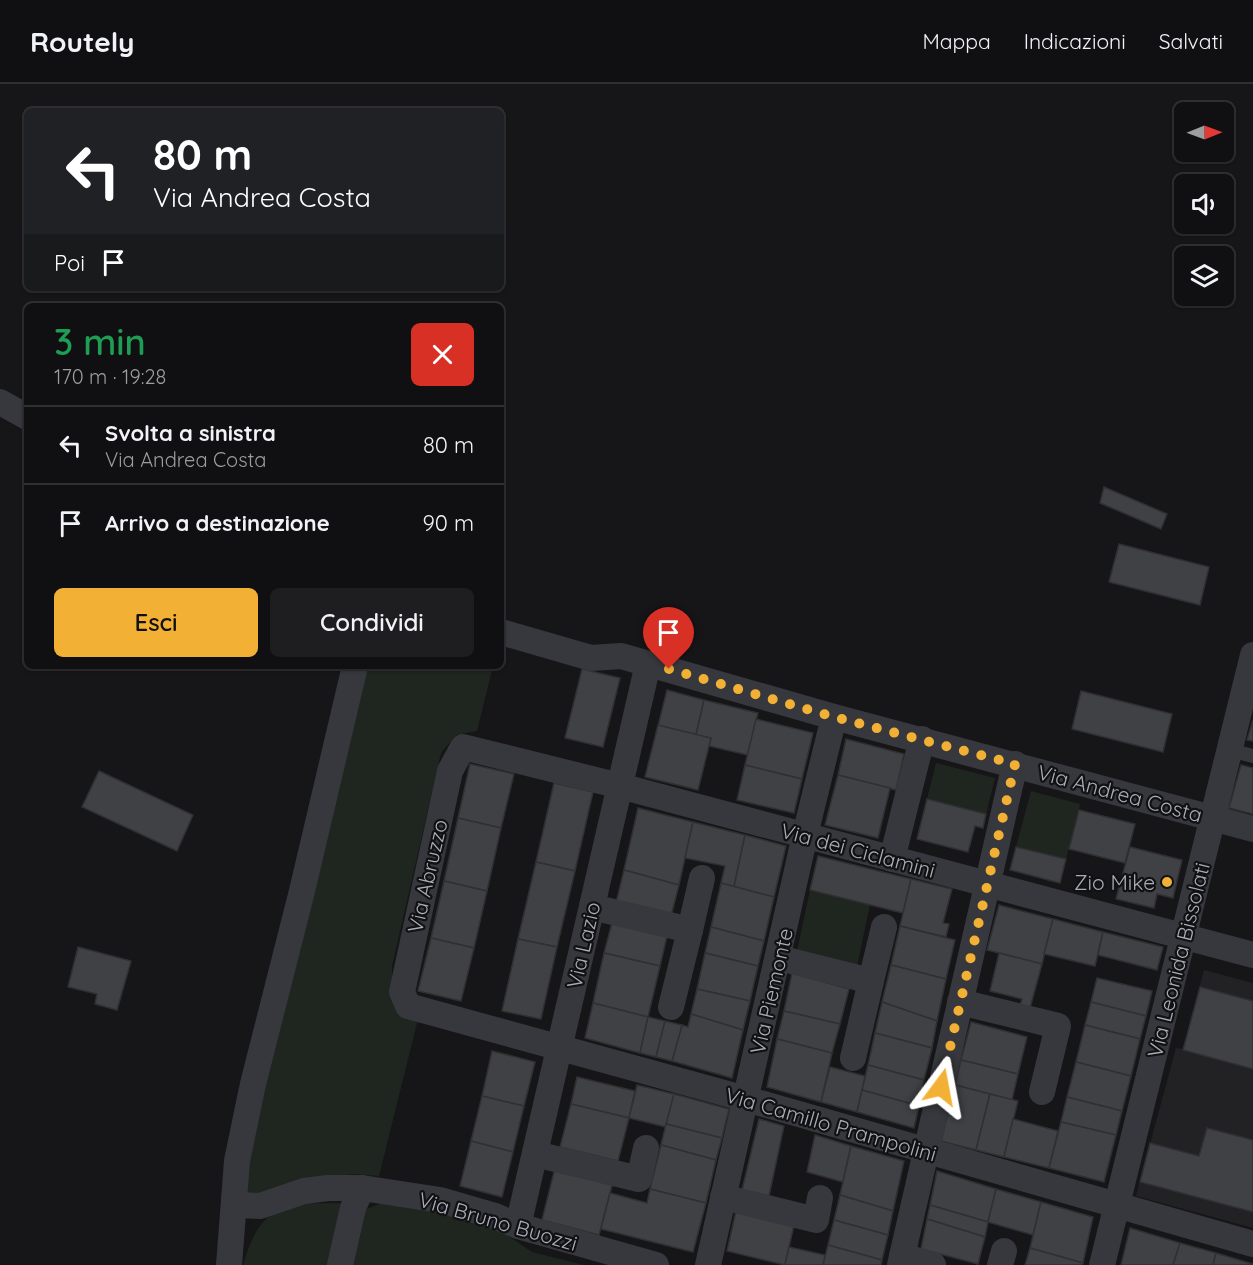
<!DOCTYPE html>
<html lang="it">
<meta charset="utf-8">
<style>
:root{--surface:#101012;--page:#1e1e20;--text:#f1f3f6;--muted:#9c9d9f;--line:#303032;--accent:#f2b134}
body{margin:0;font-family:Quicksand,sans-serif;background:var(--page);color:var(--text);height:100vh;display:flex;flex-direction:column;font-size:22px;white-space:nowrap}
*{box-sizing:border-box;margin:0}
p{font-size:20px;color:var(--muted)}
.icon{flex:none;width:33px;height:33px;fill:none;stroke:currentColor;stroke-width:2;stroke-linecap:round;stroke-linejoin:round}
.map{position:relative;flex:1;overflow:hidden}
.drawer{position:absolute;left:24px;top:219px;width:480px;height:366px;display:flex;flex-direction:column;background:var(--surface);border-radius:9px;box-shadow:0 2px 4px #0004,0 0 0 2px var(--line)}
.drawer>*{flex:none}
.guide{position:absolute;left:24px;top:24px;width:480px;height:183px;border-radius:9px;box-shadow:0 2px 4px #0004,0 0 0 2px var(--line);background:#202124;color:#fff;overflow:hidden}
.needle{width:39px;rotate:89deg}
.controls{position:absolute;left:1174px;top:18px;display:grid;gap:12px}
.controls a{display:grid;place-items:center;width:60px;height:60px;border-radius:9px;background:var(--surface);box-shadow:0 2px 4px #0004,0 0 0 2px var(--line);font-size:30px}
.pin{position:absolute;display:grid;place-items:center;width:51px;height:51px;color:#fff;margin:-62px -26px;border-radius:50% 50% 50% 0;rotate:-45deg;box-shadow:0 0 6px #0007}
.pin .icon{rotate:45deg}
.me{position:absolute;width:66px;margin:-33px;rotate:13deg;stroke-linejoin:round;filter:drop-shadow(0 0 4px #0008)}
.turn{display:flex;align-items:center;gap:21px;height:126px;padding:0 30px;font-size:27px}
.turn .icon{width:78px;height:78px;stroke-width:2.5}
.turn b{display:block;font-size:42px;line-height:51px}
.then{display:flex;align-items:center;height:57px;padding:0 30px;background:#0003;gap:12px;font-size:22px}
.round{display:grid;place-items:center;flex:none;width:63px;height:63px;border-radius:9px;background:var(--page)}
.headline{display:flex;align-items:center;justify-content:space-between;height:102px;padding:0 30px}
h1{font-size:36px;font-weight:600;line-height:45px;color:#1e9e55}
.cta{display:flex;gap:12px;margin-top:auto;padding:12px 30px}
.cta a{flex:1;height:69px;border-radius:9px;background:var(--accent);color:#111;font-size:24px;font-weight:600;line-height:69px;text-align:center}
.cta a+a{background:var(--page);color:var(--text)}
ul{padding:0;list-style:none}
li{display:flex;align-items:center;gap:18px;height:78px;padding:0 30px;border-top:2px solid var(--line)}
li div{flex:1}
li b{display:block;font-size:22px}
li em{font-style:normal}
header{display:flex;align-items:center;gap:36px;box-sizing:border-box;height:84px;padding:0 30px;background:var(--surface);border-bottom:2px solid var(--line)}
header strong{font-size:28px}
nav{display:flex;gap:33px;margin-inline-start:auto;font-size:21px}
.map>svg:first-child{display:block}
</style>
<header>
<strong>Routely</strong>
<nav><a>Mappa</a><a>Indicazioni</a><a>Salvati</a></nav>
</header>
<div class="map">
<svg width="1253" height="1181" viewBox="0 0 1253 1181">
<rect width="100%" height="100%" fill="#161618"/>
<path fill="#222225" d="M 1204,886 L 1253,899 L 1253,1144 L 1136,1112 L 1176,964 L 1183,965 Z"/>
<g fill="#1e261f">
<path d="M 365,582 L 493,582 L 477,647 L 456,651 L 441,669 L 392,882 L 392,903 L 418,935 L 379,1092 L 353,1090 L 326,1094 L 250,1113 L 245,1102 L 250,1062 Z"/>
<path d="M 936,679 L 995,694 L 986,730 L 927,715 Z"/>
<path d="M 1031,707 L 1080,720 L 1066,775 L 1016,763 Z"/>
<path d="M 810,806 L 870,821 L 857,882 L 797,867 Z"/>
<path d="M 385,1118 L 488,1138 L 532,1168 L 584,1181 L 348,1181 L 361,1127 Z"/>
<path d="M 345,1119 L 329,1181 L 243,1181 C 250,1156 261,1129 289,1122 C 306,1118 328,1120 345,1119 Z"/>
</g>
<g fill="#404145" stroke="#303034" stroke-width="1.5">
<path d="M 1104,403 L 1167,430 L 1161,445 L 1100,419 Z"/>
<path d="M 1119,460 L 1209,483 L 1200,521 L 1109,498 Z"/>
<path d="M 582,585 L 620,594 L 603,663 L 565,654 Z"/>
<path d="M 667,606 L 704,616 L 696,651 L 658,642 Z"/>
<path d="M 1081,607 L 1172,630 L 1163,668 L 1072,645 Z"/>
<path d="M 704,616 L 758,629 L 748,671 L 709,662 L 711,654 L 696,651 Z"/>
<path d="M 756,635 L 813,649 L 802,695 L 745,681 Z"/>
<path d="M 1253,636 L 1253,657 L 1247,656 Z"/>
<path d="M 658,641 L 711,654 L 698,706 L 645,693 Z"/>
<path d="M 846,655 L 904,670 L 896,706 L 838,691 Z"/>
<path d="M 470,680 L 514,690 L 501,744 L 458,734 Z"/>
<path d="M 745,681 L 802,695 L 794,729 L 737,716 Z"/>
<path d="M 1241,681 L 1253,684 L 1253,730 L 1229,724 Z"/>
<path d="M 99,687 L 193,731 L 177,767 L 82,723 Z"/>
<path d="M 838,691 L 890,704 L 878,754 L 825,741 Z"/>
<path d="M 554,699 L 593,708 L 575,787 L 536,778 Z"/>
<path d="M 927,715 L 986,730 L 983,744 L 975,742 L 968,768 L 917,755 Z"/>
<path d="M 638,724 L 693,738 L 679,801 L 624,786 Z"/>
<path d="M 1079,726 L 1135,740 L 1125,779 L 1069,765 Z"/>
<path d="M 458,734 L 501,744 L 487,807 L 444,797 Z"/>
<path d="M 693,738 L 745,751 L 734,803 L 721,799 L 725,782 L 685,774 Z"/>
<path d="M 745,751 L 786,762 L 774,813 L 734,803 Z"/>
<path d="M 1016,763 L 1066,775 L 1060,799 L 1010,786 Z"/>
<path d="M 1130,763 L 1182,776 L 1173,814 L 1157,810 L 1154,824 L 1116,815 Z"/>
<path d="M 818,772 L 911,795 L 903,829 L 810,806 Z"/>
<path d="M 536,778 L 575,787 L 557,863 L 518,855 Z"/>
<path d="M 624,786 L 679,801 L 671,832 L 616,819 Z"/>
<path d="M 911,795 L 952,805 L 943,839 L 949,840 L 946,853 L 900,842 Z"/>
<path d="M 444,797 L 487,807 L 474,864 L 431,854 Z"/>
<path d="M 721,799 L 774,813 L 764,857 L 711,843 Z"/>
<path d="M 999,821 L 1053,835 L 1042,880 L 987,866 Z"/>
<path d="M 1053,835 L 1103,848 L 1095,882 L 1044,870 Z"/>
<path d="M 612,839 L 667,852 L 660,882 L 604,869 Z"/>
<path d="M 900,842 L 955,856 L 946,895 L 891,881 Z"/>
<path d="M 711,843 L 764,857 L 758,882 L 705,869 Z"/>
<path d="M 1103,848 L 1163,863 L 1157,886 L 1098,871 Z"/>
<path d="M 431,854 L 474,864 L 461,917 L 418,907 Z"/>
<path d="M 518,855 L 557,863 L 541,935 L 502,927 Z"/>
<path d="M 78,863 L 131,877 L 117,926 L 95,920 L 97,910 L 68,903 Z"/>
<path d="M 604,869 L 660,882 L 648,933 L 593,919 Z"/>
<path d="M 705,869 L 758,882 L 750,917 L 697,905 Z"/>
<path d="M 999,869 L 1042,880 L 1030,924 L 1020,921 L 1022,915 L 990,907 Z"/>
<path d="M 891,881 L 946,895 L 937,937 L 882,918 Z"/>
<path d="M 792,889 L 849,905 L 840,940 L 784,927 Z"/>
<path d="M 1097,894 L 1152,907 L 1146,932 L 1091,918 Z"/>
<path d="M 1200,903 L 1253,917 L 1253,985 L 1183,966 Z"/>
<path d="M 697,905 L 750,917 L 743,946 L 691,930 Z"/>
<path d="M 882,918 L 937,937 L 932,964 L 875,949 Z"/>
<path d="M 1091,918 L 1146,932 L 1140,955 L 1085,941 Z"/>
<path d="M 593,919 L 648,933 L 640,969 L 585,954 Z"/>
<path d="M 784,927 L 840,940 L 832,969 L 777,955 Z"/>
<path d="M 691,930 L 743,946 L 732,994 L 672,977 L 682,941 L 688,943 Z"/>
<path d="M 648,933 L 665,937 L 656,973 L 640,969 Z"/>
<path d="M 665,937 L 682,941 L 672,977 L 656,973 Z"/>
<path d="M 971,938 L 1027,953 L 1018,990 L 961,976 Z"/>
<path d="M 1085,941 L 1140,955 L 1131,992 L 1076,978 Z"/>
<path d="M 875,949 L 932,964 L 924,996 L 868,981 Z"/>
<path d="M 777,955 L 832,969 L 821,1018 L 767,1003 Z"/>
<path d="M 492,967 L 535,978 L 524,1022 L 482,1012 Z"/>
<path d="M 961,976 L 1018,990 L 1012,1016 L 955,1001 Z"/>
<path d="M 1076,978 L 1131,992 L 1122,1027 L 1067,1013 Z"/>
<path d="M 868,981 L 924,996 L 919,1022 L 862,1006 Z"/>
<path d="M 830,983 L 865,992 L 857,1028 L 821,1018 Z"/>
<path d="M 577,993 L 635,1007 L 629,1034 L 571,1020 Z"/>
<path d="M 637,1001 L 674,1010 L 666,1043 L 629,1034 Z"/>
<path d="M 955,1001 L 990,1010 L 976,1066 L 941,1057 Z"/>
<path d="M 862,1006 L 919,1022 L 914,1044 L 857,1028 Z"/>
<path d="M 674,1010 L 729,1025 L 722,1054 L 666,1040 Z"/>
<path d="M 990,1010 L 1018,1017 L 1004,1073 L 976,1066 Z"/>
<path d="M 482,1012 L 524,1022 L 513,1068 L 471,1057 Z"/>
<path d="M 1067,1013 L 1122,1027 L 1116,1051 L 1061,1038 Z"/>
<path d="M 571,1020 L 629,1034 L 618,1077 L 560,1063 Z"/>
<path d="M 759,1035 L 784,1042 L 769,1112 L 742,1106 Z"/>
<path d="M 1013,1035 L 1058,1047 L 1049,1084 L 1004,1073 Z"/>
<path d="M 1061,1038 L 1116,1051 L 1104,1098 L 1049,1084 Z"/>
<path d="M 666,1040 L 722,1054 L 716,1076 L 661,1061 Z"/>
<path d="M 1207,1044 L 1253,1056 L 1253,1128 L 1140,1098 L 1150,1059 L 1199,1072 Z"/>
<path d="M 815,1051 L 851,1062 L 843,1098 L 807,1088 Z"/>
<path d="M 471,1057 L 513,1068 L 502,1113 L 460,1102 Z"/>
<path d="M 661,1061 L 716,1076 L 706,1119 L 650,1105 Z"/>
<path d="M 851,1062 L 904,1077 L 893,1127 L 840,1111 Z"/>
<path d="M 555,1084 L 613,1098 L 599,1151 L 542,1136 Z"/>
<path d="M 937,1087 L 996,1105 L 988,1138 L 930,1121 Z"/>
<path d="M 650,1105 L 706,1119 L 693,1168 L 601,1145 L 610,1109 L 647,1119 Z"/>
<path d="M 996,1105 L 1041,1118 L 1033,1151 L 988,1138 Z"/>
<path d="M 840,1111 L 893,1127 L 888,1151 L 834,1136 Z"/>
<path d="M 1041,1118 L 1093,1133 L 1083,1179 L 1030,1164 Z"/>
<path d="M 930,1121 L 988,1138 L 985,1153 L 927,1135 Z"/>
<path d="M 736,1127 L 794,1141 L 785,1181 L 727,1167 Z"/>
<path d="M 927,1135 L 985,1153 L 978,1180 L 921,1165 Z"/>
<path d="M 834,1136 L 888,1151 L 882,1176 L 828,1161 Z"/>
<path d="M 1130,1144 L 1180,1159 L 1173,1181 L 1121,1181 Z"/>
<path d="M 1180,1159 L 1216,1169 L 1213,1181 L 1173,1181 Z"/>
<path d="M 828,1161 L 882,1176 L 881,1181 L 823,1181 Z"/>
<path d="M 789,1163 L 825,1171 L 823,1181 L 785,1181 Z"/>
<path d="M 1030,1164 L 1083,1179 L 1082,1181 L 1025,1181 Z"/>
<path d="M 1216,1169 L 1253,1180 L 1253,1181 L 1213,1181 Z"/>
</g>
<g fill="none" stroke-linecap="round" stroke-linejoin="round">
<path stroke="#37383d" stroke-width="14" d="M 1229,666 L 1253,672"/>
<g stroke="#37383d" stroke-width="26">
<path d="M 0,318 L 27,333"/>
<path d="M 501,548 L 591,574 L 621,572 L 834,633 L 1253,745"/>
<path d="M 892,775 L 922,655"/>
<path d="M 592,823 L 690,846 L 671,923"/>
<path d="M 690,846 L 702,794"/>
<path d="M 1253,871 L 620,702 L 463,663 L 450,687 L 402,908 L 408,922 L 746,1015 L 1253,1160"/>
<path d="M 779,874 L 871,897 L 853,974"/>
<path d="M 871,897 L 884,843"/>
<path d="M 960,918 L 1058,942 L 1042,1008"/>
<path d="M 535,1070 L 639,1095 L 646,1064"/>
<path d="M 723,1113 L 816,1136 L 820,1114"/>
<path d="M 234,1121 L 260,1122 L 304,1107 L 328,1104 L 362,1104 L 440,1116 L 495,1132 L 518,1142 L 656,1181"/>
<path d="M 518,1142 L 648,580"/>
<path d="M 902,1172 L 933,1181"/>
<path d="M 229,1181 L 237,1077 L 253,1000 L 302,807 L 355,582"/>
<path d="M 340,1181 L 353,1124 L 362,1104"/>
<path d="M 708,1181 L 805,751 L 834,633"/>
<path d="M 900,1181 L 1015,680"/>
<path d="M 1000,1181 L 1004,1167"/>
<path d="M 1102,1181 L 1253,571"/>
</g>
</g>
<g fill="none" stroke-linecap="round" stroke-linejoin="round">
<path stroke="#f2b134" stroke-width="10" stroke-dasharray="0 18" d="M 669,585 L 834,633 L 1015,680 L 941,1003"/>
</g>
<circle fill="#f2b134" stroke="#111113" stroke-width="2" cx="1167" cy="798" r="6"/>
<g text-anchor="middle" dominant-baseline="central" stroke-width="4.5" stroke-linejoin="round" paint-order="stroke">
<g font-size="21" fill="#a8adb8" stroke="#111113">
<text transform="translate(1120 709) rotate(15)">Via Andrea Costa</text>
<text transform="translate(858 766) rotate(15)">Via dei Ciclamini</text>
<text transform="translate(427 792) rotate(-77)">Via Abruzzo</text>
<text transform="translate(583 861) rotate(-77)">Via Lazio</text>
<text transform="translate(1178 876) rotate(-76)">Via Leonida Bissolati</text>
<text transform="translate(771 907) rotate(-77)">Via Piemonte</text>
<text transform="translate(831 1040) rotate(16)">Via Camillo Prampolini</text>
<text transform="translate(498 1137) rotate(16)">Via Bruno Buozzi</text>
</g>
<g font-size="21" fill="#a8adb8" stroke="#111113" text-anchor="end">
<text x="1155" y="798">Zio Mike</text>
</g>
</g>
</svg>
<div class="controls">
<a><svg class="needle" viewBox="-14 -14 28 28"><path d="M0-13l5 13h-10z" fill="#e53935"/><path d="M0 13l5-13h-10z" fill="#9c9d9f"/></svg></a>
<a><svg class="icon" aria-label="sound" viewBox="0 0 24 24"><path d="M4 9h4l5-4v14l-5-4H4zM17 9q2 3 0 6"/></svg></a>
<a><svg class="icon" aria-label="layers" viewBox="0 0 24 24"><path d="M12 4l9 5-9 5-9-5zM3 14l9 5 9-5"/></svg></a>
</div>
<div class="pin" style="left:669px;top:585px;background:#d93025"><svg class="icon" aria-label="arrive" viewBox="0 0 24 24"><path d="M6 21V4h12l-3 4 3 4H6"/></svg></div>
<svg class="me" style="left:941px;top:1003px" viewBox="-20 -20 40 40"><path d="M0-17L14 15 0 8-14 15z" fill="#f2b134" stroke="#fff" stroke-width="4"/></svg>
<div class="guide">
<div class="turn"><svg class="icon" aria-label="left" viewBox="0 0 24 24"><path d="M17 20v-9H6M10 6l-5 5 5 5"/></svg><div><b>80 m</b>Via Andrea Costa</div></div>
<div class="then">Poi<svg class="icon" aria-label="arrive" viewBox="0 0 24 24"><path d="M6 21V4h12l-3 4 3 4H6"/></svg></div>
</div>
<section class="drawer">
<div class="headline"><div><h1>3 min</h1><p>170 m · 19:28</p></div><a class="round" style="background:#d93025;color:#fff"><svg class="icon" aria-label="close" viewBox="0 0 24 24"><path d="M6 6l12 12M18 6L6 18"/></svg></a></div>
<ul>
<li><svg class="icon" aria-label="left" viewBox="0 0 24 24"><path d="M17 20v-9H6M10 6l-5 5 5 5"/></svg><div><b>Svolta a sinistra</b><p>Via Andrea Costa</p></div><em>80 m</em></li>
<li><svg class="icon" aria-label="arrive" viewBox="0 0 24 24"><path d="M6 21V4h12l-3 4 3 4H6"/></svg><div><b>Arrivo a destinazione</b></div><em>90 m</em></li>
</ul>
<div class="cta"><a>Esci</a><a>Condividi</a></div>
</section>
</div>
